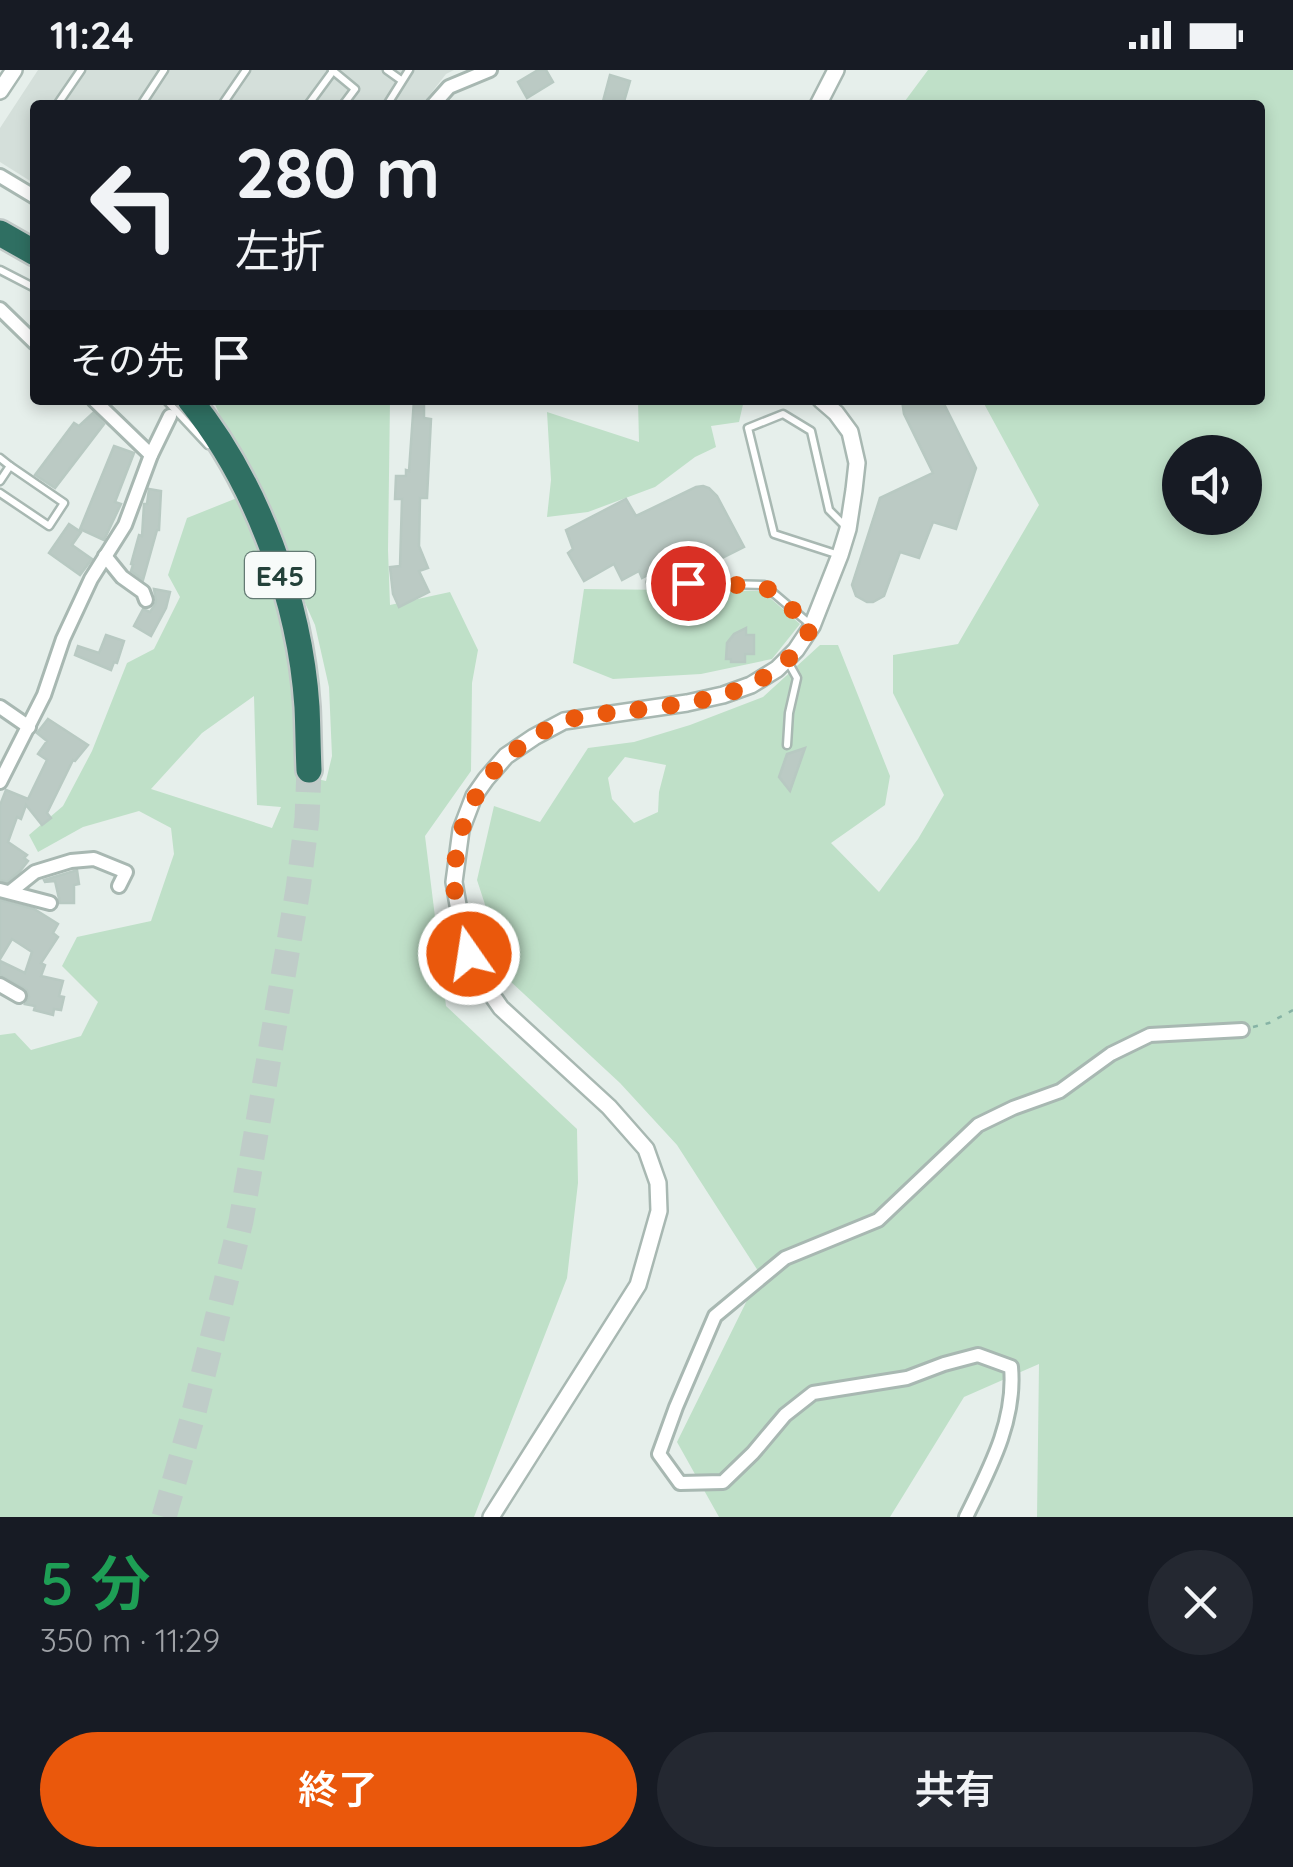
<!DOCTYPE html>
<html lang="ja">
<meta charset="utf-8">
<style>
:root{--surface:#171b24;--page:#242831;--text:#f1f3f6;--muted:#9ea1a6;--accent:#ea580c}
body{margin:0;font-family:Quicksand,"Noto Sans JP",sans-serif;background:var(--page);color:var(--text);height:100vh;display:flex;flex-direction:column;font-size:38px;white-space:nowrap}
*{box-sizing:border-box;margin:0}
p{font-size:32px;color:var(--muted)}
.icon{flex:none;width:55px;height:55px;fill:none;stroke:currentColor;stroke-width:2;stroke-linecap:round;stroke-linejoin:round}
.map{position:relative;height:1447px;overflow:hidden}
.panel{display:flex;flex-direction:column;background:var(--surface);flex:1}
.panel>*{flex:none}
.guide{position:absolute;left:30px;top:30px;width:1235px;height:305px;border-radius:10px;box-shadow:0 5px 15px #0003;background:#171b24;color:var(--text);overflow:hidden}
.tools{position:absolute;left:1162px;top:365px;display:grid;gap:20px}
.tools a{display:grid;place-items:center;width:100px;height:100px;border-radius:50%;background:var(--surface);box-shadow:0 5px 15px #0003;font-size:50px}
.pin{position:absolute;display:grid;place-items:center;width:85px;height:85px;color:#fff;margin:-42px;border:5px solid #fff;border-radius:50%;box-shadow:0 2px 10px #0007}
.me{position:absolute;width:110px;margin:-55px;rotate:347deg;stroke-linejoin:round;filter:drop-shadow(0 0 8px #0008)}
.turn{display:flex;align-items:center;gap:35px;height:210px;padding:0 40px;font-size:45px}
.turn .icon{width:130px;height:130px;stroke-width:2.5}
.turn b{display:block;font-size:70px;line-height:85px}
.then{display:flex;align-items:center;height:95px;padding:0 40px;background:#0003;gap:20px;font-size:38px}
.round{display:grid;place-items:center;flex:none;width:105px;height:105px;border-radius:52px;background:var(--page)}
.overview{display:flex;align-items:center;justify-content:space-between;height:170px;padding:0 40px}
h1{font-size:60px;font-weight:600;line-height:75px;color:#1e9e55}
.button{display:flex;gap:20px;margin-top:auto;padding:20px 40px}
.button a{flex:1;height:115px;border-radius:60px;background:var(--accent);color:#fff;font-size:40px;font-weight:600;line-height:115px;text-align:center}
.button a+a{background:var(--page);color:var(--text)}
.status{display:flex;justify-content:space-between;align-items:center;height:70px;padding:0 50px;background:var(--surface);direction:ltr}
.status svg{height:28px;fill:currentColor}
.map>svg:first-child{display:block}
</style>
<div class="status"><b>11:24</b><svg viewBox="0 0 49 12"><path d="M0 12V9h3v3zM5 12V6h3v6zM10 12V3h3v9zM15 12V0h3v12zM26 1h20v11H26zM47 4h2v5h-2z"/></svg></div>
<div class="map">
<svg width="1293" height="1447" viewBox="0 0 1293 1447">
<rect width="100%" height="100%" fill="#e6efeb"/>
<path fill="#d4dfda" d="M 38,0 L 454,0 L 446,4 L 422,35 L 35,35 L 35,114 L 0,92 L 0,58 Z"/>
<g fill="#bfe0c8" fill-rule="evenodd">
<path d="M 928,0 L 1293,0 L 1293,1447 L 1037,1447 L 1039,1294 L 964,1327 L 890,1447 L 719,1447 L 677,1372 L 760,1204 L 677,1075 L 620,1013 L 510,911 L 477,810 L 494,736 L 540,752 L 588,678 L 634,672 L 690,655 L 763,627 L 820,575 L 838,575 L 890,706 L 885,735 L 831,773 L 879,822 L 918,769 L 944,725 L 893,623 L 893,585 L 958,574 L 1039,435 L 982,330 L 1260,330 L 1260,35 L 902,35 ZM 1180,382 L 1245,382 L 1245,448 L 1180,448 ZM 625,687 L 666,695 L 659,722 L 658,742 L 634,753 L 612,729 L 608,708 Z"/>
<path d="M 213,330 L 390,330 L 388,480 L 390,535 L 450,522 L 478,580 L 472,613 L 471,701 L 425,766 L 446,936 L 577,1059 L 578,1113 L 567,1208 L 474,1447 L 0,1447 L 0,965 L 15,963 L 31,980 L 81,966 L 98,932 L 62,896 L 77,867 L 151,851 L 174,784 L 171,758 L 139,741 L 83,757 L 38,782 L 29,765 L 63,736 L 92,681 L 127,593 L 154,579 L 180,527 L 168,505 L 187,448 L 237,428 L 275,515 L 293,615 L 297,692 L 295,704 L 326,711 L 332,686 L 329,617 L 315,555 ZM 254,626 L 257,735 L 281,737 L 272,758 L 151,719 L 202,663 Z"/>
<path d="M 638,330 L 744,330 L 739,352 L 711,356 L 716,377 L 695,387 L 655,417 L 588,442 L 547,447 L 551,410 L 547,342 L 639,372 Z"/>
<path d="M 584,519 L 762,521 L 800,554 L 772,589 L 701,604 L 613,609 L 573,593 Z"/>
</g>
<g fill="#bbcac4" stroke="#b8c9c2" stroke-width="2.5">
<path d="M 538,0 L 546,0 L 553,12 L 527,28 L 518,12 Z"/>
<path d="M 610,5 L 630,11 L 623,35 L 602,35 Z"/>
<path d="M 414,330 L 424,330 L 424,348 L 431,349 L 427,428 L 420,428 L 419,476 L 428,498 L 419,501 L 429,522 L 399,537 L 393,524 L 390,497 L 400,496 L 402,429 L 395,429 L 396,406 L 406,406 L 406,400 L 409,401 Z"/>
<path d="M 902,330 L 942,330 L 976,398 L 956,459 L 933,452 L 919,488 L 900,482 L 884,526 L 873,532 L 867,532 L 856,526 L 852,515 L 880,428 L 933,403 L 904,344 Z"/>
<path d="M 93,343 L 104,354 L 55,418 L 35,405 L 74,353 L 79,356 Z"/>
<path d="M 114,376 L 134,383 L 115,432 L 121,434 L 104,470 L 80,459 Z"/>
<path d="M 703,416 L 709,418 L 717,426 L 744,477 L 712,493 L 704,477 L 685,485 L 676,480 L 650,492 L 655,501 L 642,508 L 639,501 L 622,510 L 614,494 L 584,511 L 568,483 L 573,479 L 566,460 L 626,429 L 636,446 L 696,417 Z"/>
<path d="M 149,419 L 161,421 L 159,460 L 157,460 L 143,510 L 131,501 L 133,495 L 131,494 L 139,465 L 142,466 L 144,434 L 147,434 Z"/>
<path d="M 69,454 L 81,462 L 72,475 L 92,489 L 80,505 L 49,483 Z"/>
<path d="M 154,519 L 170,522 L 166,538 L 151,566 L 134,556 L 143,539 L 150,542 L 154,536 L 156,531 Z"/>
<path d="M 746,558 L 746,565 L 754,565 L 754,584 L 745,584 L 745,592 L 731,592 L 731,589 L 726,589 L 727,573 L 734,564 Z"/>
<path d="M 106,565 L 124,571 L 117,593 L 114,592 L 111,600 L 75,585 L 78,576 L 99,583 Z"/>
<path d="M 48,649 L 88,675 L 75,691 L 73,690 L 47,743 L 51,748 L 42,755 L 26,735 L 21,749 L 17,747 L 8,772 L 27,785 L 24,788 L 28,791 L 20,801 L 7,812 L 0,810 L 0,735 L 6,720 L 28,729 L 47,690 L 38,684 L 47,671 L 37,663 Z"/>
<path d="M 805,678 L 790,721 L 779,707 L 787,684 Z"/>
<path d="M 77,800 L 79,814 L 74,815 L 74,833 L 60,833 L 55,811 L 45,812 L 44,810 Z"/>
<path d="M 0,830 L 34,839 L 58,854 L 53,863 L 58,867 L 41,893 L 45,895 L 41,906 L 63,911 L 59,926 L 64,927 L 61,940 L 54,939 L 53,945 L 34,940 L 35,936 L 25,934 L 29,927 L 27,920 L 0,905 L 0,891 L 25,903 L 32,882 L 12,869 L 0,889 Z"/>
</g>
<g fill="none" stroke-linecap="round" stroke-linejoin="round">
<path stroke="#bfccc8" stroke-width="25" stroke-dasharray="25 12" stroke-linecap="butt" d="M 164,1447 L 194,1342 L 241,1151 L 298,819 L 307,749 L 309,700"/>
<g stroke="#a8b8b2" stroke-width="11">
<g id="service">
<path d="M 332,0 L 355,19 L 343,35"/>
<path d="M 387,0 L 401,10"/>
<path d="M 57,35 L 81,0"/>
<path d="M 141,35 L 164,0"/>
<path d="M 222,35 L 246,0"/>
<path d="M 308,35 L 333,1"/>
<path d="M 387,35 L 409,0"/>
<path d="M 0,200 L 35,218"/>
<path d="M 166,330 L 208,375"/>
<path d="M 0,388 L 10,396 L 0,411"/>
<path d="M 0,423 L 49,456 L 64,433 L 10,396"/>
<path d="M 839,485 L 774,464 L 748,358 L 783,344 L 811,361 L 829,440 L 846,457"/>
<path d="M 651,512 L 764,515 L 811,555"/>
<path d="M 787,675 L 789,643 L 797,608 L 787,590"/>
</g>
</g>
<g stroke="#a8b8b2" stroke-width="18">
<g id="minor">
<path d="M 433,35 L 449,17 L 490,0"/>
<path d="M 0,106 L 35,127"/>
<path d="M 0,239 L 35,273"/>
<path d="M 94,330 L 151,385"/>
<path d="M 105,486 L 122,507 L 143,522 L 146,530"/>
<path d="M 0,637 L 29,657"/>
<path d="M 0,712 L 44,625 L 63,569 L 91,509 L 125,455 L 151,385 L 170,346"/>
<path d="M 0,820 L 50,833"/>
<path d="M 10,822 L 35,802 L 71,791 L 94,789 L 126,802 L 119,816"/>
<path d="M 0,915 L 19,926"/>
<path d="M 966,1447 C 989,1400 1016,1351 1011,1297 L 978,1285 L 944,1294 L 907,1308 L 813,1323 L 785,1345 L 753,1383 L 723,1412 L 680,1413 L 659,1384 L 676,1337 L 715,1246 L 785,1188 L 878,1150 L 978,1055 L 1013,1038 L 1060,1021 L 1111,984 L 1150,965 L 1242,960"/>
</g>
</g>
<g stroke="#a8b8b2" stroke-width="20">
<g id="tertiary">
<path d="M 0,21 L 14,0"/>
<path d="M 818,35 L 836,0"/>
<path d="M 491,1447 L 638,1215 L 659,1141 L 658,1113 L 646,1079 L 609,1037 L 501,938 L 478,905 L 469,884 L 461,852 L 454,812 L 461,760 L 474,726 L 486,709 L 506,686 L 534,667 L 564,651 L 687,633 L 723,625 L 751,615 L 777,599 L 796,580 L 812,556 L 840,485 L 848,459 L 854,420 L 857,393 L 850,362 L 836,343 L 821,330"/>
</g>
</g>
<g stroke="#c2cac8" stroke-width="30">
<g id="motorway">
<path d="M 0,163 L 35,183"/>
<path d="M 190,330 C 257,413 300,531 307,637 C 308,658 308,679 309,700"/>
</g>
</g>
<path stroke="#86b3a5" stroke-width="2.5" stroke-dasharray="5 8" stroke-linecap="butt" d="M 1253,957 L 1269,953 L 1293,940"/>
<use href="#service" stroke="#fff" stroke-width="6"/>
<use href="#minor" stroke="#fff" stroke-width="12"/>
<use href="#tertiary" stroke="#fff" stroke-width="15"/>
<use href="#motorway" stroke="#2f6f62" stroke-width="25"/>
</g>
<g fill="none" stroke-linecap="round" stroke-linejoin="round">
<path stroke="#ea580c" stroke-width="18" stroke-dasharray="0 32.4" d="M 469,884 C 463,861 454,834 454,809 C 456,753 479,705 525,673 C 537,665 552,655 565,651 C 582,645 601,644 618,642 C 680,634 751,631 795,582 C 802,574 807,565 812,556 L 764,516 L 688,513"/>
</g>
<g text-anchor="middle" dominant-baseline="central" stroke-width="8" stroke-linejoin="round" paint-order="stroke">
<rect fill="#f7fbf9" stroke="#637a73" stroke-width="2.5" x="245" y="482" width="70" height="46" rx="8"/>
<g font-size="28" font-weight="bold" fill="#24423a">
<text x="280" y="505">E45</text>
</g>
</g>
</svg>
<div class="tools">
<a><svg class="icon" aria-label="sound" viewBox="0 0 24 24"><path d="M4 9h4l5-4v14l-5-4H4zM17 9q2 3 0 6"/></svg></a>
</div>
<div class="pin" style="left:688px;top:513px;background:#d93025"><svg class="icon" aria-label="arrive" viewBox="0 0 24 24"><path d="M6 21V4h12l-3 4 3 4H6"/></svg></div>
<svg class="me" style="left:469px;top:884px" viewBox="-20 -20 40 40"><circle r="17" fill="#ea580c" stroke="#fff" stroke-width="3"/><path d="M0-11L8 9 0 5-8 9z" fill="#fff"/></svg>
<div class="guide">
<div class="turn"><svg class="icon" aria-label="left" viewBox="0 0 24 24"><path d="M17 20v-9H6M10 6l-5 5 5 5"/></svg><div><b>280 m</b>左折</div></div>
<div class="then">その先<svg class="icon" aria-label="arrive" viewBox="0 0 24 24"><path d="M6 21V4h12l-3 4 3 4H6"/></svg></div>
</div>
</div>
<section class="panel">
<div class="overview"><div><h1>5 分</h1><p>350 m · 11:29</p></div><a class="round"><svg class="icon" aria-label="close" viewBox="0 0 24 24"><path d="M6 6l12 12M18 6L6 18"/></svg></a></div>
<div class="button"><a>終了</a><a>共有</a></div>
</section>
